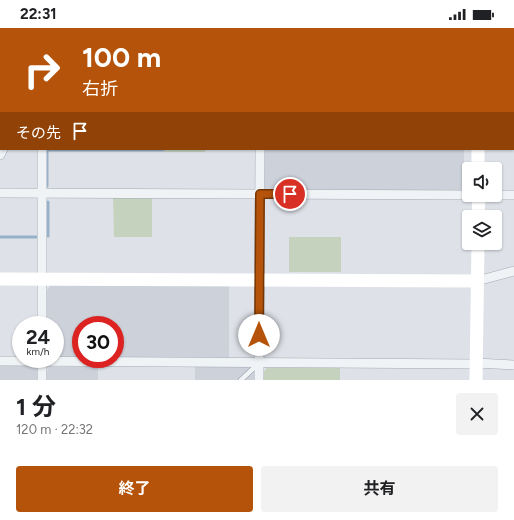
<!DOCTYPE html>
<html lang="ja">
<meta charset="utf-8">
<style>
:root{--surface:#fff;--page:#f2f2f2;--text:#202124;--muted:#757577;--accent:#b45309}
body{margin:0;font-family:Figtree,"Noto Sans JP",sans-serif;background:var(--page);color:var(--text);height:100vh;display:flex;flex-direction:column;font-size:15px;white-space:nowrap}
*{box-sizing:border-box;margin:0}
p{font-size:13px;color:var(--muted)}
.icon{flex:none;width:22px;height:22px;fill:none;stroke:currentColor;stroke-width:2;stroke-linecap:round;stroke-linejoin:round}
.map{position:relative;height:352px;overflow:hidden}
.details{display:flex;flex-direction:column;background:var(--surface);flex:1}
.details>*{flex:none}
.banner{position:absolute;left:0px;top:0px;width:514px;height:122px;box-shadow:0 1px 3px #0004;background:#b45309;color:#fff;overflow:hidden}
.controls{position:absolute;left:462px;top:134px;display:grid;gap:8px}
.controls a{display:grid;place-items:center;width:40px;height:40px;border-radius:4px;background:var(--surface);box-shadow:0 1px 3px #0004;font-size:20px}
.speed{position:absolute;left:12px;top:288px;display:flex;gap:8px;font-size:20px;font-weight:700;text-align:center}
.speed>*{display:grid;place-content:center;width:52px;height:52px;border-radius:50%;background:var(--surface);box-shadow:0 1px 3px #0004;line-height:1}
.speed small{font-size:10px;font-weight:400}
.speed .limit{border:6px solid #d22;background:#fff;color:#111}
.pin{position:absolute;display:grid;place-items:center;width:34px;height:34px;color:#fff;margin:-17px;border:2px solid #fff;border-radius:50%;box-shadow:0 1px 4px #0007}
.me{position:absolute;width:44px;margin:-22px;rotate:0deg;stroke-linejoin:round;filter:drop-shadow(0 0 3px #0008)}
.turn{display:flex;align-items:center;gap:14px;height:84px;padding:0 16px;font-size:18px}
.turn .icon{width:52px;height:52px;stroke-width:2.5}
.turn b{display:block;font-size:28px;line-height:34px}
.then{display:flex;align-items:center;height:38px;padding:0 16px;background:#0003;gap:8px;font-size:15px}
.round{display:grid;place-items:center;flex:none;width:42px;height:42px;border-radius:4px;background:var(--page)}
.summary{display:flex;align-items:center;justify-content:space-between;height:68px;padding:0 16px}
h1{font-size:24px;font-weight:700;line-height:30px}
.action{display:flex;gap:8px;margin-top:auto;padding:8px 16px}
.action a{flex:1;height:46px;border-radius:4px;background:var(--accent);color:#fff;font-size:16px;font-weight:700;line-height:46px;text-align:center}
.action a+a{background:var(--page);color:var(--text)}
.status{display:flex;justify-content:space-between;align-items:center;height:28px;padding:0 20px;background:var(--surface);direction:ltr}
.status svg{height:11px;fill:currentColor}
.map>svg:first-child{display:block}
</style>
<div class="status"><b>22:31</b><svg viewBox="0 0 49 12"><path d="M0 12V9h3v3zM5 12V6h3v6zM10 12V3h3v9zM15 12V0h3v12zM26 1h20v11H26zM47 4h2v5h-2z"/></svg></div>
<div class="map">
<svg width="514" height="352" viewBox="0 0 514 352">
<rect width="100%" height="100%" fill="#dee2e8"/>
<g fill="#ccd1da" fill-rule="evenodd">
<path d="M 263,121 L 464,121 L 464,160 L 460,164 L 268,163 L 263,159 Z"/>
<path d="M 51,257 L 229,258 L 229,332 L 55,331 L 55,297 L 46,297 L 46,263 ZM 81,297 L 115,297 L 115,331 L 81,331 Z"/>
<path d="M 0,337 L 34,337 L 38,342 L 38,352 L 0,352 Z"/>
<path d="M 50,339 L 98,339 L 98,352 L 46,352 L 46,344 Z"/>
<path d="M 195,339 L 248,339 L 255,347 L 255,352 L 195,352 Z"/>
</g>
<g fill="#c4d2be">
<rect x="164" y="121" width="41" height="3"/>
<path d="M 113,170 L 152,170 L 152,209 L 114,209 Z"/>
<rect x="289" y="209" width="52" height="35"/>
<path d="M 267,340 L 340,340 L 340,352 L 263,352 L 263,345 Z"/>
</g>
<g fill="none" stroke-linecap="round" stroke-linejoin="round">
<g stroke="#97b1c9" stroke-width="3">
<path d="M 164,1 L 164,0"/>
<path d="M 47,121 L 47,158"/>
<path d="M 47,122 L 163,122 L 163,121"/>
<path d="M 48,174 L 48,208"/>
<path d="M 0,209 L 38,209"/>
</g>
<g stroke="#a3a9b2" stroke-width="6">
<g id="lane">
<path d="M 315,0 L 315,1"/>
<path d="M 241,352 L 259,335"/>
</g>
</g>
<g stroke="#a3a9b2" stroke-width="10">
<g id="street">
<path d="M 64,1 L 64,0"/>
<path d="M 261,1 L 261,0"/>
<path d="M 513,65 L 514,65"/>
<path d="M 0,127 L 3,121"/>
<path d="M 0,165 L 469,167"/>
<path d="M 495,167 L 514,167"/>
<path d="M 477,253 L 514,243"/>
<path d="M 42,297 L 42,121"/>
<path d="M 0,333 L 476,336"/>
<path d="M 476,335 L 514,337"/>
<path d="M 42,352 L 42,331"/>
<path d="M 259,352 L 260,121"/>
</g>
</g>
<path stroke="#bbc0c6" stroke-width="1.5" stroke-dasharray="3 3" stroke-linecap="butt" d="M 159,1 L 159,0"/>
<use href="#lane" stroke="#f0f3f6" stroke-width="4.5"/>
<use href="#street" stroke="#f0f3f6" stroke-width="9"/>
<g stroke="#fff" stroke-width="13">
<path d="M 478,1 L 478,0"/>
<path d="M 478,121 L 478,141"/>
<path d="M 478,189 L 479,167"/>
<path d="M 0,251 L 477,253"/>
<path d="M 476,352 L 478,215"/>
</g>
</g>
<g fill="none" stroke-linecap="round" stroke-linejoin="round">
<g stroke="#753606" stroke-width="10">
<path id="route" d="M 259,307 L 260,166 L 290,166"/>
</g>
<use href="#route" stroke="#b45309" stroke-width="7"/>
</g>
</svg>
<div class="controls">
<a><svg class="icon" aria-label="sound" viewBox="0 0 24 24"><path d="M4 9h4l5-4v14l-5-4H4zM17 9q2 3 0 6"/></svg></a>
<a><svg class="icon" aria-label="layers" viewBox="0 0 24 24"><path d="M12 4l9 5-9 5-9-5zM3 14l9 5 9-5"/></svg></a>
</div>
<div class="speed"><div>24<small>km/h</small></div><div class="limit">30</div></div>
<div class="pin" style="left:290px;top:166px;background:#d93025"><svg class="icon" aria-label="arrive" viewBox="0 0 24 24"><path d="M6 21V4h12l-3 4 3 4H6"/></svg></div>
<svg class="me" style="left:259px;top:307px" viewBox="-20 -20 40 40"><circle r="19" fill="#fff"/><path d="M0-13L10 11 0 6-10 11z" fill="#b45309"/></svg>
<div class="banner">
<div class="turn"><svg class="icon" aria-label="right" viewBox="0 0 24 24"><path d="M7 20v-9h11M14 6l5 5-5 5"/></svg><div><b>100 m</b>右折</div></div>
<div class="then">その先<svg class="icon" aria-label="arrive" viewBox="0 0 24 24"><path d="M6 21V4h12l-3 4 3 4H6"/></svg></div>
</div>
</div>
<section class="details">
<div class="summary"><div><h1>1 分</h1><p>120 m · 22:32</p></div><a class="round"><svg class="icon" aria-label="close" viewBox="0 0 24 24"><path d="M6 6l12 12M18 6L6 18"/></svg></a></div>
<div class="action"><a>終了</a><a>共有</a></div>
</section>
